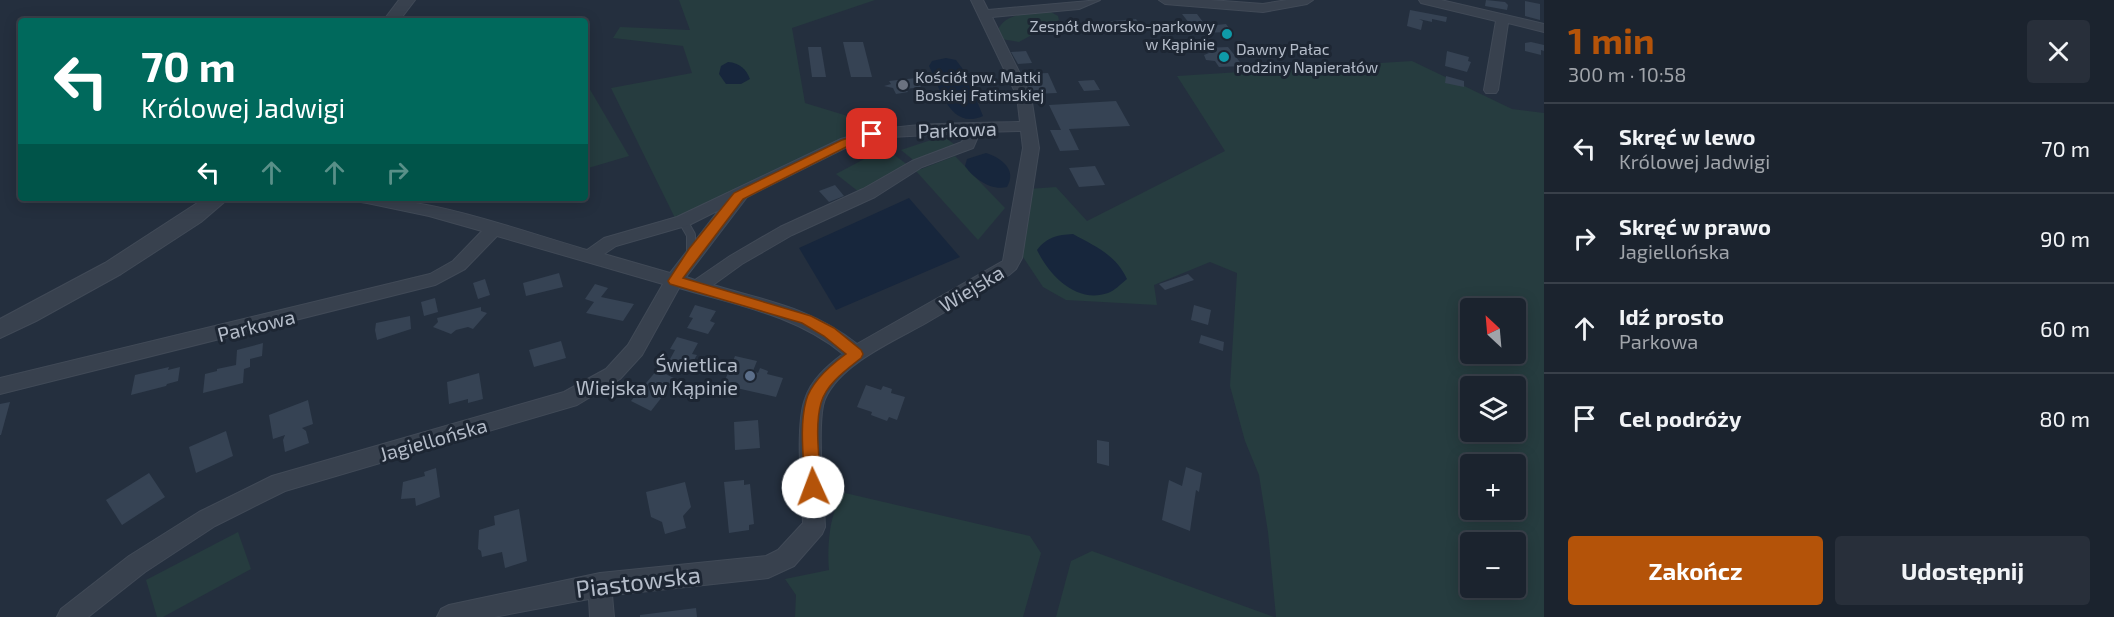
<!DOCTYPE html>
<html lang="pl">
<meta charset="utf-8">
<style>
:root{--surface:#1b232e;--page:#282f3a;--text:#f1f3f6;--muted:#a0a4aa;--line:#39404a;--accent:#b45309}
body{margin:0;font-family:"Exo 2",sans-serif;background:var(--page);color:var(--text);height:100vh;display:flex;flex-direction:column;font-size:22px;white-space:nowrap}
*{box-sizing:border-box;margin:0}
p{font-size:20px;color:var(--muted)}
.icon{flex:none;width:33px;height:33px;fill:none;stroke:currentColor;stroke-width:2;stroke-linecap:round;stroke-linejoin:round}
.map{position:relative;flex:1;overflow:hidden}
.details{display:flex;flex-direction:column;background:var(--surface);width:570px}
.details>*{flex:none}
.guide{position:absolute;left:18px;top:18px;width:570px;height:183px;border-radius:6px;box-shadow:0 3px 15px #0003,0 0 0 2px var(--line);background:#00695c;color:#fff;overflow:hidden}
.needle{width:39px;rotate:334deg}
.buttons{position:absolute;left:1460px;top:298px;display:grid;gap:12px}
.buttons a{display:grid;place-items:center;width:66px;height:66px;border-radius:6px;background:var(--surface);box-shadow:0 3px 15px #0003,0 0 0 2px var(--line);font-size:30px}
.pin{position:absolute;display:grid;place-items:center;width:51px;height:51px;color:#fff;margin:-26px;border-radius:12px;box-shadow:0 3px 9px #0006}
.me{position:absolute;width:66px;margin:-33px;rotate:358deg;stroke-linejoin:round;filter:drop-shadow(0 0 4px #0008)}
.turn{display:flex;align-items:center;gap:21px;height:126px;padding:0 24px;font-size:27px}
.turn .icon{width:78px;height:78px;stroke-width:2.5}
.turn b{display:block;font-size:42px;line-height:51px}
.lanes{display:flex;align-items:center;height:57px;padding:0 24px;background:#0003;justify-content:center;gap:30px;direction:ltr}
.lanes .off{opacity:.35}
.round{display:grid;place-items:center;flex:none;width:63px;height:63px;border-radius:6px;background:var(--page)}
.summary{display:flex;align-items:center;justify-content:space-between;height:102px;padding:0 24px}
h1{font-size:36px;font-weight:700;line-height:45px;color:var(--accent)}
.button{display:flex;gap:12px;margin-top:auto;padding:12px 24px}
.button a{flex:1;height:69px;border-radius:6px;background:var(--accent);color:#fff;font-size:24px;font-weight:700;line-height:69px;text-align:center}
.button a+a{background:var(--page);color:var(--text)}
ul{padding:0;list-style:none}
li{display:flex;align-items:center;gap:18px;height:90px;padding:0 24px;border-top:2px solid var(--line)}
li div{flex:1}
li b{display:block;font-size:22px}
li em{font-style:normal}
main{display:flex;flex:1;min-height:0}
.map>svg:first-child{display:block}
</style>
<main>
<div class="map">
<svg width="1544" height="617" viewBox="0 0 1544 617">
<rect width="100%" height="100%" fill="#242f3e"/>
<g fill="#263c3f" fill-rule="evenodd">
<path d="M 679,0 L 875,0 L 792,28 L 805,103 L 864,121 L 844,141 L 734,194 L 675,218 L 611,88 L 692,73 L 683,46 L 613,38 L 620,27 L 690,30 Z"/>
<path d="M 1049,11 L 1058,16 L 1059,20 L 1019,42 L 1001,39 L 998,30 C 1005,12 1033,13 1049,11 Z"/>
<path d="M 1412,61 L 1512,109 L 1544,113 L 1544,617 L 1276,617 L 1268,532 L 1259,475 L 1245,441 L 1230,386 L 1237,273 L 1210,262 L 1154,285 L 1157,305 L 1066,300 L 1043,287 L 1021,254 L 1028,189 L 1056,187 L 1087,221 L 1225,151 L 1177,76 ZM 1470,309 L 1515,309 L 1515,354 L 1470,354 ZM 1470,387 L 1515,387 L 1515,432 L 1470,432 ZM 1470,465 L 1515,465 L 1515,510 L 1470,510 ZM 1470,543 L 1515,543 L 1515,588 L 1470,588 Z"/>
<path d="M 585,81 L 629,156 L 585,169 Z"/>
<path d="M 943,136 L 958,147 L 917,163 L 901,150 Z"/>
<path d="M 885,148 L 909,166 L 859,192 L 836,174 Z"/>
<path d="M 955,156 L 1005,208 L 978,240 L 916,171 Z"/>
<path d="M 845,493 L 1030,536 L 1041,553 L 1023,617 L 795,617 L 796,595 L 785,579 L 829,570 C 827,549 829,508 845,493 Z"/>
<path d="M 238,532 L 251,569 L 163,617 L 157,617 L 146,580 Z"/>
<path d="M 1092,551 L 1274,617 L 1056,617 L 1071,561 Z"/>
</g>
<g fill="#17263c">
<path d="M 946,58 L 956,60 L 965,72 L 983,116 C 950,131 940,88 929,66 L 932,61 Z"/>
<path d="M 728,62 C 740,63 746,69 750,79 L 741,84 L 726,84 L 719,74 L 721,66 Z"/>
<path d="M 986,153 C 1002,158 1017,170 1007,187 C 991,191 974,179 965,166 L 967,159 Z"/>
<path d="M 909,198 L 960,257 L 836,310 L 799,248 Z"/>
<path d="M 1073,234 C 1095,246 1116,255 1127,279 C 1121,284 1114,291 1108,293 C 1076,304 1049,275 1037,250 C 1047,237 1057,235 1073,234 Z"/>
</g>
<g fill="#364354">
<path d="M 1486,0 L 1505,2 L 1508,5 L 1507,10 L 1485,6 Z"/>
<path d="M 1525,1 L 1540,4 L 1540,20 L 1525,16 Z"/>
<path d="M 1410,10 L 1447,17 L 1446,22 L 1432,19 L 1432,22 L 1419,19 L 1423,21 L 1421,30 L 1407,26 Z"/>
<path d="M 1182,14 L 1197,14 L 1206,26 L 1226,24 L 1232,32 L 1197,33 Z"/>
<path d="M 1136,19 L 1144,31 L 1107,33 L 1099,22 Z"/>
<path d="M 843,42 L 863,42 L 872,77 L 851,77 Z"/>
<path d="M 1531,42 L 1544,45 L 1544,51 L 1541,50 L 1541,55 L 1525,51 L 1525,43 Z"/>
<path d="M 808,47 L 821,47 L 826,77 L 812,77 Z"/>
<path d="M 1228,47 L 1243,66 L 1219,67 L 1215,61 L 1206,60 L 1204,55 L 1209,53 L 1204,48 Z"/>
<path d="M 1026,51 L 1032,63 L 1018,64 L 1011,52 Z"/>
<path d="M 1447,51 L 1469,57 L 1468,61 L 1471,62 L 1467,72 L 1445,66 Z"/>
<path d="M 1048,73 L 1057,93 L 1032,94 L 1022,74 Z"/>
<path d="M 1446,76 L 1464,81 L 1464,87 L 1445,83 Z"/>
<path d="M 916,78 L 921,87 L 906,89 L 908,92 L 896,94 L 893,88 L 884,86 L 891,84 L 889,81 Z"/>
<path d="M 1094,80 L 1100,90 L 1084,91 L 1078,81 Z"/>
<path d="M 1116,101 L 1130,126 L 1069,129 L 1079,150 L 1060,151 L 1050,130 L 1061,130 L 1049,105 Z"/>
<path d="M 1095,166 L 1105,185 L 1079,187 L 1069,168 Z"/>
<path d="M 835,185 L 844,196 L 829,202 L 819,191 Z"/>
<path d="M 559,273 L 563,287 L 526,296 L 523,283 Z"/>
<path d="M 1188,274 L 1194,280 L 1165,290 L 1159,284 Z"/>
<path d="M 485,279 L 490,295 L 478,299 L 473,283 Z"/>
<path d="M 595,284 L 608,288 L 601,297 L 634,304 L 623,321 L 586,313 L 594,302 L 585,299 Z"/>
<path d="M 435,298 L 438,312 L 424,316 L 421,302 Z"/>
<path d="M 695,305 L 716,311 L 710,321 L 715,323 L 708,334 L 687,328 L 693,318 L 689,317 Z"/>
<path d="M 1194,305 L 1211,310 L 1208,325 L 1191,320 Z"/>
<path d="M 481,307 L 481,311 L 487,313 L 473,329 L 468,327 L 456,330 L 451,334 L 433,327 L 438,322 L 437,318 Z"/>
<path d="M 410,316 L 411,329 L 377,340 L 375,330 L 376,323 Z"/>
<path d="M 1201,335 L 1224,342 L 1223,351 L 1199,343 Z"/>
<path d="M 677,337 L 698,343 L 692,354 L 697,355 L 690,367 L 669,361 L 675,350 L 670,349 Z"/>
<path d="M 561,341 L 566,358 L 534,367 L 529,350 Z"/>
<path d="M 263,343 L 262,356 L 250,359 L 250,367 L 244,369 L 243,383 L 203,393 L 205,374 L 217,371 L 217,369 L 236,365 L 237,350 Z"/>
<path d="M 735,356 L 757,361 L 753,371 L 758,373 L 760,368 L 768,371 L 767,374 L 783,378 L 776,397 L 723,385 Z"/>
<path d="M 169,367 L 168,370 L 180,367 L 178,381 L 167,384 L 166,386 L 131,395 L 135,375 Z"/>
<path d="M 657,370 L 676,379 L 651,411 L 631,401 Z"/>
<path d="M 479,373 L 483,399 L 468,403 L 468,399 L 449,404 L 447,382 Z"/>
<path d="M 866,385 L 881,390 L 883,386 L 892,389 L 891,393 L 905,397 L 897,420 L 889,417 L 887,421 L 871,415 L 872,412 L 857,407 Z"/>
<path d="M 308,400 L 313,424 L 302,428 L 306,431 L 309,443 L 285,452 L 283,440 L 285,435 L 273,439 L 269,415 Z"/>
<path d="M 10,402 L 1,435 L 0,435 L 0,404 Z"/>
<path d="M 758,420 L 760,448 L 735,450 L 734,422 Z"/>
<path d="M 226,431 L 233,456 L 196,473 L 189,447 Z"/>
<path d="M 1097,440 L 1109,442 L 1109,466 L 1097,463 Z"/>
<path d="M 1186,467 L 1202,473 L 1199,492 L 1196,490 L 1190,531 L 1162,520 L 1169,480 L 1182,486 Z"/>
<path d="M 436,468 L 440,497 L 416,506 L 415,498 L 401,499 L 403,482 L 425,476 L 424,472 Z"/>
<path d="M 149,473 L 165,497 L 122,525 L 106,500 Z"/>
<path d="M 744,480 L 744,485 L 750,484 L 754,524 L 749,525 L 749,530 L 729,533 L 724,482 Z"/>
<path d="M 685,482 L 691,507 L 683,516 L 686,528 L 665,534 L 662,522 L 651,517 L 646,492 Z"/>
<path d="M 519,509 L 527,561 L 505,568 L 502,552 L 482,557 L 481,551 L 478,549 L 479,530 L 495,525 L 494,516 Z"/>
<path d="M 696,608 L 697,617 L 640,617 L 640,615 Z"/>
</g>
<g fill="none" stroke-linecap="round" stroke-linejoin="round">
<g stroke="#414a57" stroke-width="10">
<path id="service" d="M 683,221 L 691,235 L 691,251 L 694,252"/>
</g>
<g stroke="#414a57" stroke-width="2">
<g id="minor">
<path d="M 971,0 L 983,0 L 988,10 L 1100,0 L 1079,9 L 992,17 L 1031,96 L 1039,148 L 1022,258 L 1016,269 L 1009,275 C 981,291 953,307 926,323 C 894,341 840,364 825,399 C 816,420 824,500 825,527 L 822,534 L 794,566 L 768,578 L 612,595 L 614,617 L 590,617 L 589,599 L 494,617 L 437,617 L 441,609 L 449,605 L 600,573 L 766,556 L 778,550 L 803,523 C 802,493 795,426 805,399 C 811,380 827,366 843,354 C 796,315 736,305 679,288 L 642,355 L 620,379 L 577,405 L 285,491 L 215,526 L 145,572 L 88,617 L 57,617 L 61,609 L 129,556 L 199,512 L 272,476 L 564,392 L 606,369 L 628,345 L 663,284 L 497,236 L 465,269 L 435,285 L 0,394 L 0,378 L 430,274 L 453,261 L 482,231 L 429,216 L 367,203 L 361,202 L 359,198 C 435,198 514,229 587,250 L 604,238 L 677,217 L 841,139 C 898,121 960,124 1020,122 L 1017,96 ZM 1021,131 L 1023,148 L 1003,261 L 857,344 C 812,308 767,301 713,285 L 742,264 L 792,235 L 875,197 L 922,167 L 973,148 L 980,132 ZM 965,133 L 962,142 L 912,161 L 863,189 L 780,227 L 730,256 L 695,280 L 686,277 L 747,197 L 851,145 L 873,138 ZM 719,210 L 670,273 L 604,254 L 616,246 L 689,225 Z"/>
<path d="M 1159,0 L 1210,0 L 1263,4 L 1287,0 L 1313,0 L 1307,4 L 1263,12 L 1165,4 Z"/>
<path d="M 1419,0 L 1441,0 L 1544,24 L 1544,32 L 1508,23 L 1498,90 L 1496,93 L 1486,93 L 1484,90 L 1496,21 L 1421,3 Z"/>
</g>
</g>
<g stroke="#414a57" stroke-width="2">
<g id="tertiary">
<path d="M 399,0 L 415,0 L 399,21 L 383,21 Z"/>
<path d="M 205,198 L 229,198 L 201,222 L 121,274 L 36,321 L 0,338 L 0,319 L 105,263 Z"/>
</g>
</g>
<use href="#service" stroke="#38414e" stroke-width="8"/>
<use href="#minor" fill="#38414e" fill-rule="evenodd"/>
<use href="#tertiary" fill="#38414e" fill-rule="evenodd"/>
</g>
<path fill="#b45309" stroke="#753606" stroke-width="1.5" d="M 872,131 L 878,134 L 876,137 L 850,145 L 743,199 L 683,278 L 811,316 L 834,328 L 861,350 L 863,354 L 861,358 C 846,370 826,384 821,403 C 814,428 820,461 821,487 L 819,492 L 813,494 L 807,492 L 805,487 C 804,460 799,427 806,401 C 811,382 831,365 846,354 L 824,336 L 802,323 L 670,284 L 668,281 L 689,249 L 734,193 L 842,140 Z"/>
<g fill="#0f9aa8" stroke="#1d2633" stroke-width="2">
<circle cx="1227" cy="34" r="6"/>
<circle cx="1224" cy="57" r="6"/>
</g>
<circle fill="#6b7280" stroke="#1d2633" stroke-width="2" cx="903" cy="85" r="6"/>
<circle fill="#5c6f8a" stroke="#1d2633" stroke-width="2" cx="750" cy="376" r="6"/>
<g text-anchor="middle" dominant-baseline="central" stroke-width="6" stroke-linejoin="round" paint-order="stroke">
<g font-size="16" fill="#b4bcc9" stroke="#1d2633" text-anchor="start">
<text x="1215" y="25" text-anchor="end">Zespół dworsko-parkowy<tspan x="1215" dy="18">w Kąpinie</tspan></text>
<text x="1236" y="48">Dawny Pałac<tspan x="1236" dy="18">rodziny Napierałów</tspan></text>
<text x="915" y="76">Kościół pw. Matki<tspan x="915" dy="18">Boskiej Fatimskiej</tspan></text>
</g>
<g font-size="20" fill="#b4bcc9" stroke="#1d2633">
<text transform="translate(957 129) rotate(-2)">Parkowa</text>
<text transform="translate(971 288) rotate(-31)">Wiejska</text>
<text transform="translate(256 325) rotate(-14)">Parkowa</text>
<text transform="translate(433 439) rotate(-16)">Jagiellońska</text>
</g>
<g font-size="20" fill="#b4bcc9" stroke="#1d2633" text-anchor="end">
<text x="738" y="364">Świetlica<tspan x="738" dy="23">Wiejska w Kąpinie</tspan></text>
</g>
<g font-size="24" fill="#b4bcc9" stroke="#1d2633">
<text transform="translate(638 581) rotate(-7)">Piastowska</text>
</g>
</g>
</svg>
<div class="buttons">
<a><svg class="needle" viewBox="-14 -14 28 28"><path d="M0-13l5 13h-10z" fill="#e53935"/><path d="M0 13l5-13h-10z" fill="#a0a4aa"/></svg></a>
<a><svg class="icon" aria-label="layers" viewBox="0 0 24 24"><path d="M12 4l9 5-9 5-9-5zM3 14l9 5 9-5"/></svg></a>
<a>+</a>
<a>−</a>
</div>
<div class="pin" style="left:872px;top:134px;background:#d93025"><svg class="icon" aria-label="arrive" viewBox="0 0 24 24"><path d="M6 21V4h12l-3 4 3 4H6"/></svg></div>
<svg class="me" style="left:813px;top:487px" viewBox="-20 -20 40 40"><circle r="19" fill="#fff"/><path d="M0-13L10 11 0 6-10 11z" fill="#b45309"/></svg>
<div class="guide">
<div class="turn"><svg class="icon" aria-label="left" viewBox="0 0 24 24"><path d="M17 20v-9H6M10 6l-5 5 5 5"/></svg><div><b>70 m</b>Królowej Jadwigi</div></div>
<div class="lanes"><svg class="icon" aria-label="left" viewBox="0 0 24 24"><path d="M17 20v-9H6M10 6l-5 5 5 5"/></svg><svg class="icon off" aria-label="ahead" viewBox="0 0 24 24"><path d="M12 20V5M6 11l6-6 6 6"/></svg><svg class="icon off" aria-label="ahead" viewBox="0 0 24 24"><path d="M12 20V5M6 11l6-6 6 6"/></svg><svg class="icon off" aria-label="right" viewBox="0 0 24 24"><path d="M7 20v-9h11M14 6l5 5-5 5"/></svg></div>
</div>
</div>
<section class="details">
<div class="summary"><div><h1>1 min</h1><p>300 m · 10:58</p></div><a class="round"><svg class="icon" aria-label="close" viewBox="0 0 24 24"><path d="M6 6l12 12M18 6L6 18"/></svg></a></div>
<ul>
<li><svg class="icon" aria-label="left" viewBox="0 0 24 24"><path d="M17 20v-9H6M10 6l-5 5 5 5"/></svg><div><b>Skręć w lewo</b><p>Królowej Jadwigi</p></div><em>70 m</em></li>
<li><svg class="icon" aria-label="right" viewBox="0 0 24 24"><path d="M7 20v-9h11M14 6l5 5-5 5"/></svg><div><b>Skręć w prawo</b><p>Jagiellońska</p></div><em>90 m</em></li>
<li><svg class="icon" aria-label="ahead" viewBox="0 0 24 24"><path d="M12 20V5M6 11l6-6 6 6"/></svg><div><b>Idź prosto</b><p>Parkowa</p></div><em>60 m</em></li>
<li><svg class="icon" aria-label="arrive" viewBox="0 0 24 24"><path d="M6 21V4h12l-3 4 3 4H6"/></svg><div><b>Cel podróży</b></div><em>80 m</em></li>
</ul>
<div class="button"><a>Zakończ</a><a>Udostępnij</a></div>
</section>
</main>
